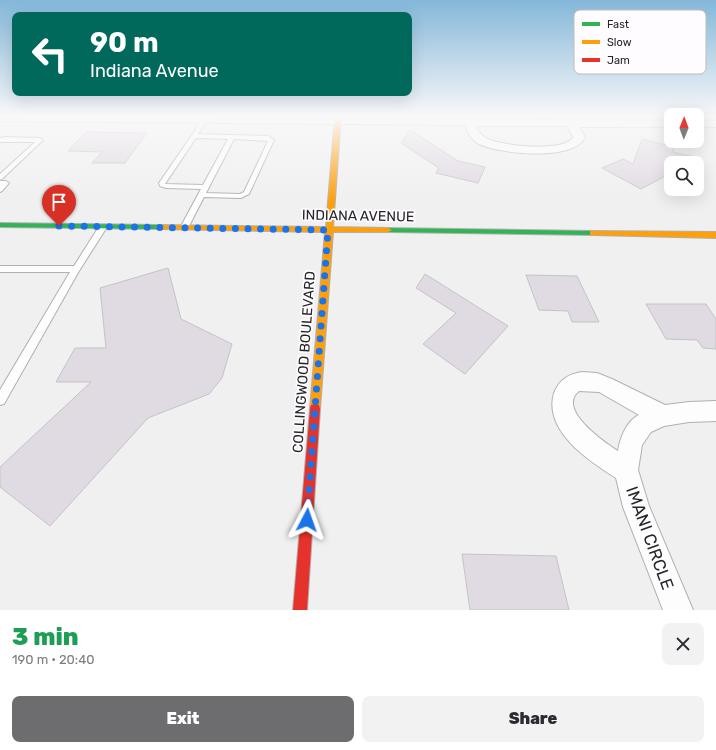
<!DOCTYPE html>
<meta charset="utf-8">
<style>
:root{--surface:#fff;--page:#f2f2f3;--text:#2b2b33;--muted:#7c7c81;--accent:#6d6c6e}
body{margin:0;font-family:Rubik,sans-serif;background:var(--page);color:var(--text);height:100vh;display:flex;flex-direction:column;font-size:15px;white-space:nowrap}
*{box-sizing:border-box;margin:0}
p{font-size:13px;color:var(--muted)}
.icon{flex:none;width:22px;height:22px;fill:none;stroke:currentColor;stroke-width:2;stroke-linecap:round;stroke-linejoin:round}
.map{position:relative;height:610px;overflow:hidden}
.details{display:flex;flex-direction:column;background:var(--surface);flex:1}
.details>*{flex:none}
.top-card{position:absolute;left:12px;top:12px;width:400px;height:84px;border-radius:8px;box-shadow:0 4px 16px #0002;background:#00695c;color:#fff;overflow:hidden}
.needle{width:26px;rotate:1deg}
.tools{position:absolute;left:664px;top:108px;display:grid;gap:8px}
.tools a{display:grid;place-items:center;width:40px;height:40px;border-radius:8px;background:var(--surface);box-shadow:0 4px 16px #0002;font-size:20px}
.pin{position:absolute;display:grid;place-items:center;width:34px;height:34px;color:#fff;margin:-41px -17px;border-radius:50% 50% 50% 0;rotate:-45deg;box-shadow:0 0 4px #0007}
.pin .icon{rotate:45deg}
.me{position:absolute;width:44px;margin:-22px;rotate:4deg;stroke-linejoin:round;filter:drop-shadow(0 0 3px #0008)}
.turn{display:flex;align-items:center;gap:14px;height:84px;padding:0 12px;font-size:18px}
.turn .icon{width:52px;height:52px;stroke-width:2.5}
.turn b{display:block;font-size:28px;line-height:34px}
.round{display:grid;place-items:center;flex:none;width:42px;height:42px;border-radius:8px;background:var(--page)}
.headline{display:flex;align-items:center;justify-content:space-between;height:68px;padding:0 12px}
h1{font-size:24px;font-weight:800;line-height:30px;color:#1e9e55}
.button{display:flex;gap:8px;margin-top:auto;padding:8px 12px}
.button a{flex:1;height:46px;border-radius:8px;background:var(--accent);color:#fff;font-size:16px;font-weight:800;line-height:46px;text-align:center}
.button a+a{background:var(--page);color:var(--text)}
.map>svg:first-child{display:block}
</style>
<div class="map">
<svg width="716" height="610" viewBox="0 0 716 610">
<rect width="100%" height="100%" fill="#f1f0f1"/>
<g fill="#e0dae3" stroke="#c4c3c4">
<path d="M 410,130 L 458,161 L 485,167 L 478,183 L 436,173 L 439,168 L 401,143 Z"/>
<path d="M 86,132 L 147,133 L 125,163 L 92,163 L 102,152 L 68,151 Z"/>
<path d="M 642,139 L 674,147 L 673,152 L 698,158 L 689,163 L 671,163 L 671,173 L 641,189 L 602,168 L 623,159 L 633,164 Z"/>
<path d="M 168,268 L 181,319 L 232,344 L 222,378 L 209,394 L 148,418 L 50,526 L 0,487 L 0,467 L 91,382 L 56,382 L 75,348 L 106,348 L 100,288 Z"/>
<path d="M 425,274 L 508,326 L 465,374 L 423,344 L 456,313 L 416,288 Z"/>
<path d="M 526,275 L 577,276 L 599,322 L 572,322 L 568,311 L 539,310 Z"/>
<path d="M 646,304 L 706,304 L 716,319 L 716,349 L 703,348 L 697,340 L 666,339 Z"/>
<path d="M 462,554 L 556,556 L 569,610 L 470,610 Z"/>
</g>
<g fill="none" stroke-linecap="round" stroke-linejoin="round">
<g stroke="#b1b0b1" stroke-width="2">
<g id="lane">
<path d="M 203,119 L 208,120 L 198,134 L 268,136 L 274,140 L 249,194 L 241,198 L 204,197 L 188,228 L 184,230 L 180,228 L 201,189 L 166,188 L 160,186 L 159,183 ZM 196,138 L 228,139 L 203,185 L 165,184 ZM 234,139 L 268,141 L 244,192 L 240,194 L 206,193 Z"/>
<path d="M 6,137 L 40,138 L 43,140 L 2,179 L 0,180 L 0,174 L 35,142 L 0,142 L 0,138 Z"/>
<path d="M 0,181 L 6,181 L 9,183 L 2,191 L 0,192 Z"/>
<path d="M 100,225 L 103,225 L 107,227 L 79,271 L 4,404 L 0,405 L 0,390 L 70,272 L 0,272 L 0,266 L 74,266 Z"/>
</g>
</g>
<g stroke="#b1b0b1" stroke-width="2">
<g id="street">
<path d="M 0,116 L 671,121 L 671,127 L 579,127 L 585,137 C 575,162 497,154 477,143 C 471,139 467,132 465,125 L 0,121 ZM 476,126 L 567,126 L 573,137 C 566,153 499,146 486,138 C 481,135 478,131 476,126 Z"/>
<rect x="697" y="121" width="19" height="6"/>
<path d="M 582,372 L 597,373 L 612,379 L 665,405 L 689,402 L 716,401 L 716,421 L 689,422 L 664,426 L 651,432 L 642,445 L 638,470 L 649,506 L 693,610 L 663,610 L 623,507 L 616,478 C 589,461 543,431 554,393 C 559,380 568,374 582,372 ZM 579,391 L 599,392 L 639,415 C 627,420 620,438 618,451 C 604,442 556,409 579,391 Z"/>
</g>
</g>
<g stroke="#b1b0b1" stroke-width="2">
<g id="fast">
<path d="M 0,223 L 159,225 L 163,227 L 159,229 L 0,227 Z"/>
<path d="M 385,228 L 593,231 L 597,233 L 593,235 L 388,232 L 384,230 Z"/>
</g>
</g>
<g stroke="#b1b0b1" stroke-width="2">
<g id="slow">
<path d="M 335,116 L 341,116 L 333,227 L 388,228 L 392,230 L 388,232 L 333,232 L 320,409 L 319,413 L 315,414 L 311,413 L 310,409 L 325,232 L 159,229 L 155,227 L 159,225 L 326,227 Z"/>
<path d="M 590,231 L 716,232 L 716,238 L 593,235 L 590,235 Z"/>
</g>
</g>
<g stroke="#b1b0b1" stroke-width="2">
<path id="jam" d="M 315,404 L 319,405 L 320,409 L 307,610 L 293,610 L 310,409 L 311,405 Z"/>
</g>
<use href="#lane" fill="#fdfdfd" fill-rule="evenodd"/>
<use href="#street" fill="#fdfdfd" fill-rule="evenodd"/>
<use href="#fast" fill="#30b455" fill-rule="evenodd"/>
<use href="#slow" fill="#ff9f0a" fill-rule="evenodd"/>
<use href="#jam" fill="#e5322d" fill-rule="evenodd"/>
</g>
<linearGradient id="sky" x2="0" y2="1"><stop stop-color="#84b7d9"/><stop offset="0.58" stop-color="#f9f8f9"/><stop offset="1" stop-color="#f9f8f9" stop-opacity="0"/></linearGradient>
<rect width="716" height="201" fill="url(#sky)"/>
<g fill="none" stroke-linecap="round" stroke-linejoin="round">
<path stroke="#1a73e8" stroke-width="7" stroke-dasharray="0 12.6" d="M 59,226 L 328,230 L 307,520"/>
</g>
<g text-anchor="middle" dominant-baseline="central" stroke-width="3.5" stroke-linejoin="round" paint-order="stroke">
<g font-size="14" fill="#262527" stroke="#fefcff">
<text transform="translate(358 216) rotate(1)">INDIANA AVENUE</text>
<text transform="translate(304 362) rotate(-86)">COLLINGWOOD BOULEVARD</text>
</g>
<g font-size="17" fill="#262527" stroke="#fefcff">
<text transform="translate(650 538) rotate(70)">IMANI CIRCLE</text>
</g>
</g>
<rect x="574" y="10" width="132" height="64" rx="6" fill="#fefcff" stroke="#bdbcbe" stroke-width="1"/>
<rect x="582" y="22" width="18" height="4" fill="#30b455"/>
<rect x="582" y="40" width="18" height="4" fill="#ff9f0a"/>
<rect x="582" y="58" width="18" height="4" fill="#e5322d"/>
<g font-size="11" fill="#262527">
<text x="607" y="28">Fast</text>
<text x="607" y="46">Slow</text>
<text x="607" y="64">Jam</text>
</g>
</svg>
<div class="tools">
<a><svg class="needle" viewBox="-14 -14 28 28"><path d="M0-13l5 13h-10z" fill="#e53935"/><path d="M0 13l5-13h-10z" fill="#7c7c81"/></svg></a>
<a><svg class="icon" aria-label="search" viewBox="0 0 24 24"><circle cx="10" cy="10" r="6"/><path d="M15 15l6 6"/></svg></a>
</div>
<div class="pin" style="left:59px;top:226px;background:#d93025"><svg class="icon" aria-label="arrive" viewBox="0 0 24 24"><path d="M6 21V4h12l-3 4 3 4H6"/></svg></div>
<svg class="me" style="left:307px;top:520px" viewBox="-20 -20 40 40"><path d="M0-17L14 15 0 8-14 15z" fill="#1a73e8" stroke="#fff" stroke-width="4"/></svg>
<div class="top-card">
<div class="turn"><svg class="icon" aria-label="left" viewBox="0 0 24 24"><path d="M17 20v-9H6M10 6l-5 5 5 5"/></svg><div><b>90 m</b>Indiana Avenue</div></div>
</div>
</div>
<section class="details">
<div class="headline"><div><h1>3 min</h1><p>190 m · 20:40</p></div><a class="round"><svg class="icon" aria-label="close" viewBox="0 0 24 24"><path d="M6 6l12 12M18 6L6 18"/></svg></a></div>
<div class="button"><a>Exit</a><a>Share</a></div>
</section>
